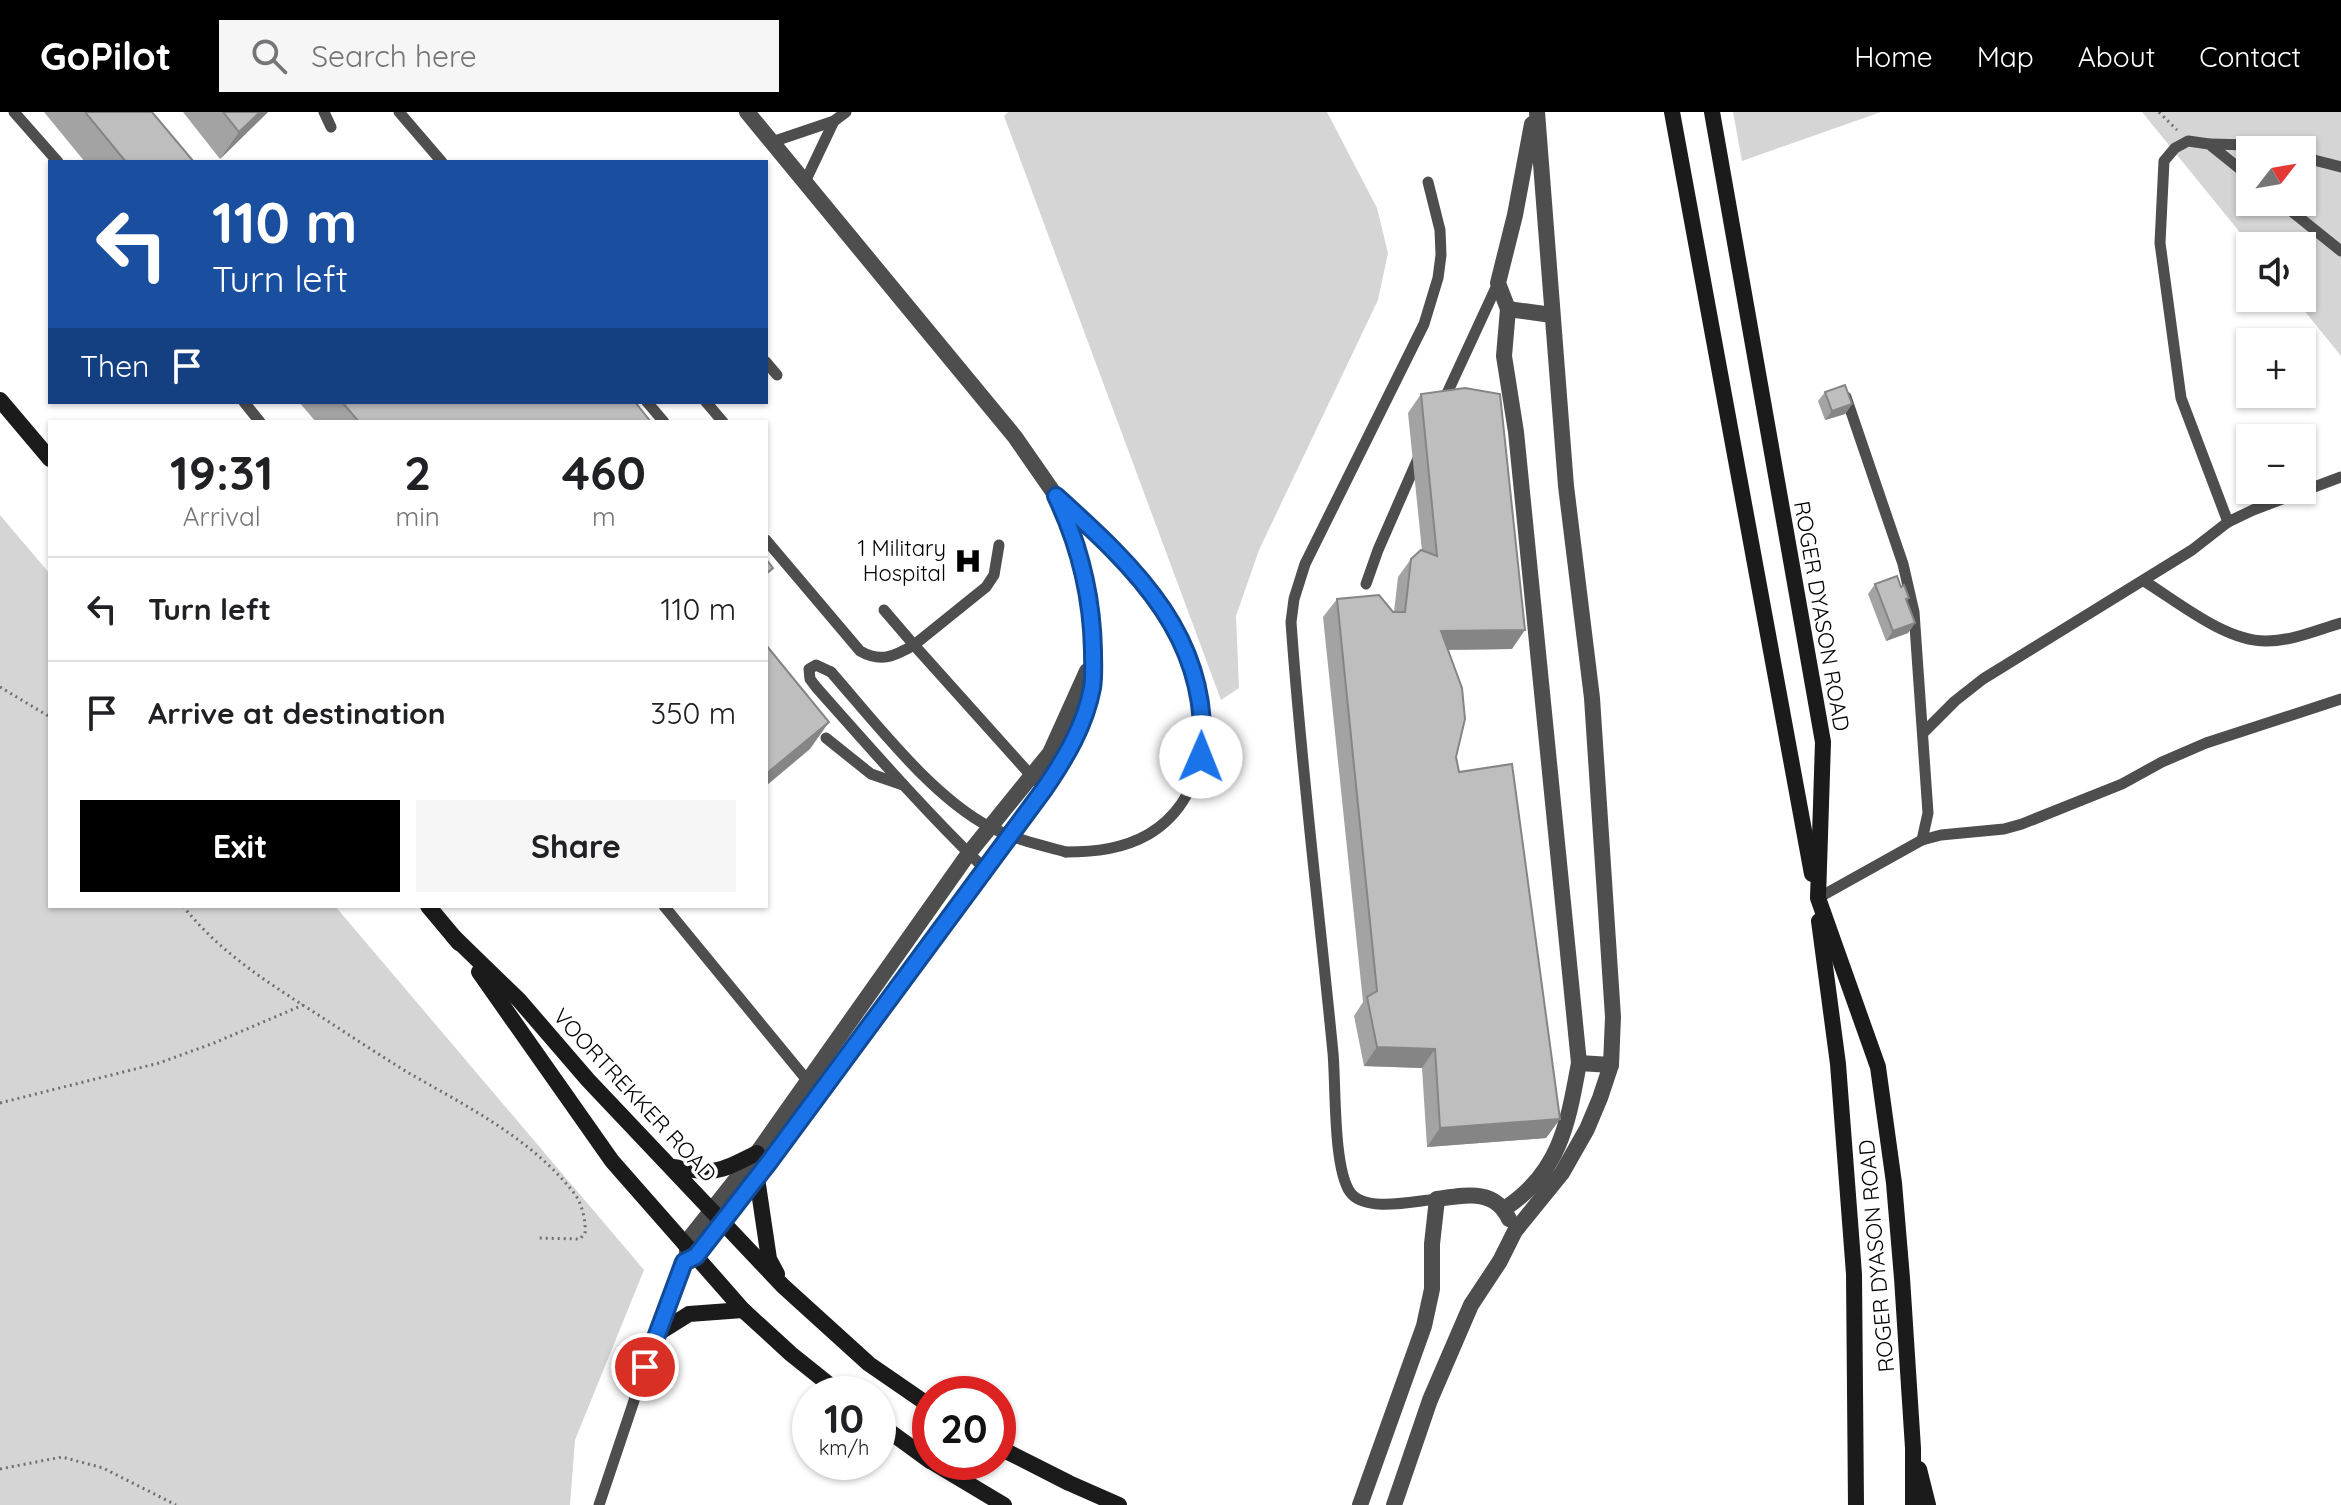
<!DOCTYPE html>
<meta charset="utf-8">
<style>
:root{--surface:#fff;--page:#f6f6f6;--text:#202124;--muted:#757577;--line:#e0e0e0;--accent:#000}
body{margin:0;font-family:Quicksand,sans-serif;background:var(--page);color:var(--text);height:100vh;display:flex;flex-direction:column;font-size:30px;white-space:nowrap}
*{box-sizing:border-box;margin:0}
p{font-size:26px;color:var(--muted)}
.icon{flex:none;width:44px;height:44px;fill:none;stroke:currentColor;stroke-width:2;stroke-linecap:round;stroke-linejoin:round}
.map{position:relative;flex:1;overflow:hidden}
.panel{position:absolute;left:48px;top:308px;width:720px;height:488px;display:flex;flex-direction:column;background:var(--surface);border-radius:0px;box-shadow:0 2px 6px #0004}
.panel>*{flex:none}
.banner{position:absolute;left:48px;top:48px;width:720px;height:244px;border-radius:0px;box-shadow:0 2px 6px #0004;background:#1a4fa0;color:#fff;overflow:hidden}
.needle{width:52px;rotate:59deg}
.tools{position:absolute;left:2236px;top:24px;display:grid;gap:16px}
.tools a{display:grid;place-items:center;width:80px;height:80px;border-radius:0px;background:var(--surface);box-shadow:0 2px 6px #0004;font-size:40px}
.speed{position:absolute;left:792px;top:1264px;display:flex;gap:16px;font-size:40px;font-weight:700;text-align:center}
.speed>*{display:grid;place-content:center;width:104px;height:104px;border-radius:50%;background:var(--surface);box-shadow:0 2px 6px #0004;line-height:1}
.speed small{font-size:20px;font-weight:400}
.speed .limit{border:12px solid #d22;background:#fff;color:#111}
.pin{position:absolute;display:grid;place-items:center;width:68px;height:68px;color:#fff;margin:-34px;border:4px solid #fff;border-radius:50%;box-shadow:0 2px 8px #0007}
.me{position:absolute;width:88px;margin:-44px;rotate:1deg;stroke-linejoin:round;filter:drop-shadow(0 0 6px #0008)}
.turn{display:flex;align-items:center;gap:28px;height:168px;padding:0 32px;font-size:36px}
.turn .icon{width:104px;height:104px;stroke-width:2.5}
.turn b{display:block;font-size:56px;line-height:68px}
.then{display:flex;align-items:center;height:76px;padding:0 32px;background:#0003;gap:16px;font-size:30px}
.eta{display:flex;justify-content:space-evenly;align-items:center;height:136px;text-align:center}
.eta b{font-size:48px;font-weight:700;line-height:56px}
.primary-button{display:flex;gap:16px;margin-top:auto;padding:16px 32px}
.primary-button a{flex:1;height:92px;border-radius:0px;background:var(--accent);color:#fff;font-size:32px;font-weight:700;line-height:92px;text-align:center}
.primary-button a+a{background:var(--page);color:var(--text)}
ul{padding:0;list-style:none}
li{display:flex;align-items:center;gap:24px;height:104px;padding:0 32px;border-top:2px solid var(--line)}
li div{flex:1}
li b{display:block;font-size:30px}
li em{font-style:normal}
header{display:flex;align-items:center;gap:48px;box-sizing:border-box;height:112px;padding:0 40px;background:var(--accent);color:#fff}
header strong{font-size:38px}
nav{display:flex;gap:44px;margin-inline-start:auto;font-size:28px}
.search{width:560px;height:72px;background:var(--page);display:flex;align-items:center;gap:20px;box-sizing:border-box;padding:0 28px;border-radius:0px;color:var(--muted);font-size:30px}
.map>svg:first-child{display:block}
</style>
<header>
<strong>GoPilot</strong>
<div class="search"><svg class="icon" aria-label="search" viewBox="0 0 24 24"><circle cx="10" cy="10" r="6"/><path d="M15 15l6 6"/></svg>Search here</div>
<nav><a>Home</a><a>Map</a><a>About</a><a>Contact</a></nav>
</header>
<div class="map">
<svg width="2341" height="1393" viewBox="0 0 2341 1393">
<rect width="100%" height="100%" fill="#fff"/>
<g fill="#d5d5d5" fill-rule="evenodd">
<path d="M 1008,0 L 1327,0 L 1377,96 L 1388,141 L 1378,188 L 1259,438 L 1236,504 L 1239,576 L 1221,588 L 1004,4 Z"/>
<path d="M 1733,0 L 1881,0 L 1742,49 Z"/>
<path d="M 2142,0 L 2341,0 L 2341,244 L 2294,186 L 2302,186 L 2302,134 L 2251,134 ZM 2250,38 L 2302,38 L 2302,90 L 2250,90 Z"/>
<path d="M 0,403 L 50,462 L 50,794 L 335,794 L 644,1158 L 575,1328 L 570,1393 L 0,1393 Z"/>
</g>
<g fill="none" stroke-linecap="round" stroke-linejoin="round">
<g stroke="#707070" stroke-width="3" stroke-dasharray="2 4" stroke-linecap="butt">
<path d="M 2159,0 L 2177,18"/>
<path d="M 0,575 L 50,605"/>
<path d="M 183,794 C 220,841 270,872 320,904 C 349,923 378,942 407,960 C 466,994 531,1026 574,1081 C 582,1091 586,1109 585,1121 L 580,1127 L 537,1126"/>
<path d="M 0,991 L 159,951 L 214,931 L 303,893"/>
<path d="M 0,1357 L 62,1345 L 103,1356 L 176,1393"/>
</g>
<g stroke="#4e4e4e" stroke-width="11">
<path d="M 14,0 L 58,50"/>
<path d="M 324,0 L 331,15"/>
<path d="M 399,0 L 442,50"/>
<path d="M 772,30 L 834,9 L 846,0"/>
<path d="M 2210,32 L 2251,33 L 2271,38"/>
<path d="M 2302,45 L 2341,55"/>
<path d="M 805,70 L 834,9"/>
<path d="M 1428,70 L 1440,118 L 1441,143 L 1438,166 L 1424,212 L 1305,452 L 1294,487 L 1291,510 C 1301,654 1319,797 1333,941 C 1336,974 1333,1055 1350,1080 C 1364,1101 1415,1089 1437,1087"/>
<path d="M 2280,90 L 2341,139"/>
<path d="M 766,250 L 777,263"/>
<path d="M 1846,285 L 1903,452 L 1914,500 L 1928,701 L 1922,728"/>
<path d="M 244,290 L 260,310"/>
<path d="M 647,290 L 664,310"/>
<path d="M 706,290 L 723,310"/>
<path d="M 1443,290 L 1498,171"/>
<path d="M 1063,390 C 1108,431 1156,473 1182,528 C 1212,590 1215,682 1149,722 C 1123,737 1095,740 1066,740"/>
<path d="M 2228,410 L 2181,286 L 2160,131 L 2164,49 L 2175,36 L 2188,29 L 2209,32 L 2250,65"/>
<path d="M 766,428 L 860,539 C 881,551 895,544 914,533 L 1036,669"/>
<path d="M 2144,469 C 2178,490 2226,530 2267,529 C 2292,529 2317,518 2341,511"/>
<path d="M 1366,472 L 1378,438 L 1420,342"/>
<path d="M 884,498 L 914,533 L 986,475 L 994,463 L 999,433"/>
<path d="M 831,560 L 816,553 L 809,557 L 810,567 L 816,575 C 871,637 925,699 985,757"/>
<path d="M 1923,621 L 1955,589 L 1983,567 L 2192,438 L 2228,410 L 2253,398 L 2341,365"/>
<path d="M 826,626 L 871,662 L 903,673"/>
<path d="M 1818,786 L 1922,728 L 1941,723 L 2004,717 L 2022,712 L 2122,672 L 2162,650 L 2206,631 L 2341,587"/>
<path d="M 664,794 L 811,973"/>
<path d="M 599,1393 L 653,1232 L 684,1150 L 685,1132"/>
</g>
<g stroke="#4e4e4e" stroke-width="16">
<path d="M 1508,197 L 1498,171 L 1515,103 L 1532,12"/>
<path d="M 1579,951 L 1611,953"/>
<path d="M 1504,1097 C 1560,1061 1568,1011 1579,951 L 1516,320 L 1504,244 L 1508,197 L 1552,203"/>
<path d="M 685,1132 L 757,1041 L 969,741 L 1050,641 L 1087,559"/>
<path d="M 696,1144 L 769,1050 L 1045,676 L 1075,626 L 1093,573 L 1090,485 L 1071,416 L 1056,384 L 1015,325 L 747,0"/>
<path d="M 1360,1393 L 1424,1214 L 1432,1177 L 1432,1132 L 1437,1087 C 1465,1083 1495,1076 1509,1107"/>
<path d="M 1394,1393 L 1430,1288 L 1471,1193 L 1500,1149 L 1515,1119 L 1562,1061 L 1587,1017 L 1600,986 L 1611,953 L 1613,905 L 1592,586 L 1566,374 L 1537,0"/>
</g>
<g stroke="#1b1b1b" stroke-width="16">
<path d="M 1672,0 L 1812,762"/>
<path d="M 1712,0 L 1823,630 L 1818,786 L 1878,955 L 1894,1071 L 1902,1166 L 1913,1336 L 1913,1393"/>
<path d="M 0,288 L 50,347"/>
<path d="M 428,794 L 459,831"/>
<path d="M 1819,809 L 1838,952 L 1854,1162 L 1856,1393"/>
<path d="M 454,825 L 519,888 L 588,968 L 783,1174 L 869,1252 L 930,1294"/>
<path d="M 479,860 L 612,1049 L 743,1198 L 791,1242 L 841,1282"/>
<path d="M 673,1055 C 717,1062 717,1061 757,1041"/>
<path d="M 757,1066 L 769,1147 L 777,1162"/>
<path d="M 657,1222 L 689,1202 L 743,1198"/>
<path d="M 878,1311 L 930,1349"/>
<path d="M 998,1335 L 1069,1371 L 1119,1393"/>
<path d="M 932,1350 L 1004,1393"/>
<path d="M 1919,1357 L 1928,1393"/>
</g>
<path stroke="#4e4e4e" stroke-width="11" d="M 831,560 C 874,609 932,685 990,715 C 1014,727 1040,733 1066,740"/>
</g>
<g fill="#a3a3a3">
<path d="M 44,0 L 152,0 L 194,50 L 85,50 Z"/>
<path d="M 183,0 L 268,0 L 220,47 Z"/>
<path d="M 1825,280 L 1852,292 L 1845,302 L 1825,308 L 1818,289 Z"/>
<path d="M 1421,282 L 1512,537 L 1448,538 L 1456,645 L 1459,660 L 1560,1007 L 1546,1026 L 1427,1035 L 1422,956 L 1364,954 L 1354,904 L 1363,890 L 1323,505 L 1337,487 L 1394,500 L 1398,465 L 1411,447 L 1422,439 L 1408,301 Z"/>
<path d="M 299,290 L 635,290 L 651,310 L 316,310 Z"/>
<path d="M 1875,472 L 1901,475 L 1909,486 L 1906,489 L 1915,511 L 1908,521 L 1886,529 L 1868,482 Z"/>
</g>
<g fill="#858585">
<path d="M 260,0 L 268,0 L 220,47 L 239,20 Z"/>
<path d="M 1852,292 L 1845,302 L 1825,308 L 1832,299 Z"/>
<path d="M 1915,511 L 1908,521 L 1886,529 L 1893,519 Z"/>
<path d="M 1525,518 L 1512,537 L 1428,538 L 1441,519 Z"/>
<path d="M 829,610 L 810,637 L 766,674 L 766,662 Z"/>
<path d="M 1377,935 L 1435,937 L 1422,956 L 1364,954 Z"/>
<path d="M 1560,1007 L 1546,1026 L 1427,1035 L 1440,1016 Z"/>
</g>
<g fill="#bebebe" stroke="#858585" stroke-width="2">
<path d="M 85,0 L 152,0 L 194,50 L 126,50 Z"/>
<path d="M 223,0 L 260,0 L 239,20 Z"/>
<path d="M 1845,273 L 1852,292 L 1832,299 L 1825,280 Z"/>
<path d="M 1465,276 L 1500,282 L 1525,518 L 1441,519 L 1462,576 L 1465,607 L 1456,645 L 1459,660 L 1512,652 L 1560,1007 L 1440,1016 L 1435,937 L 1377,935 L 1367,885 L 1377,879 L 1337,487 L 1379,483 L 1393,500 L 1405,500 L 1411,447 L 1421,438 L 1437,444 L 1421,282 Z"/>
<path d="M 342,290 L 635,290 L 651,310 L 359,310 Z"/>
<path d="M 766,447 L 773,456 L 766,462 Z"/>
<path d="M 1897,464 L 1901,475 L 1904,473 L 1909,486 L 1906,487 L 1915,511 L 1893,519 L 1875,472 Z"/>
<path d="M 766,533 L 829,610 L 766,662 Z"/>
</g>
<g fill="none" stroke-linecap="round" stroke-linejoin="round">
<g stroke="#114b97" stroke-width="20">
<path id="route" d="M 645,1255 L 684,1150 L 696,1144 L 769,1050 L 1045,676 C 1066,645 1085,613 1092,576 C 1094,564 1093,551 1093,539 C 1092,484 1080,434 1056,384 C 1136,456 1213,528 1201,645"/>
</g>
<use href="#route" stroke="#1a73e8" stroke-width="14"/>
</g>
<defs>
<g id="hospital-bare" transform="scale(2.16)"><path d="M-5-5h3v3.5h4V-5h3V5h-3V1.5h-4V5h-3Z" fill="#000" stroke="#fff" stroke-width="2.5" paint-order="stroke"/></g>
</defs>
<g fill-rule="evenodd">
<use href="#hospital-bare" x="968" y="449"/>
</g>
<g text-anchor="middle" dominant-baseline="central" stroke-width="7" stroke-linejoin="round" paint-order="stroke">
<g font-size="22" fill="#000" stroke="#fff" text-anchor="end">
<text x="946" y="436">1 Military<tspan x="946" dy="25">Hospital</tspan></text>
</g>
<g font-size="22" fill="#000" stroke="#fff">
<text transform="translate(1822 504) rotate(80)">ROGER DYASON ROAD</text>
<text transform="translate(635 983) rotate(47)">VOORTREKKER ROAD</text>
<text transform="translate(1876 1144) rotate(-95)">ROGER DYASON ROAD</text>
</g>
</g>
</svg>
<div class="tools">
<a><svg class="needle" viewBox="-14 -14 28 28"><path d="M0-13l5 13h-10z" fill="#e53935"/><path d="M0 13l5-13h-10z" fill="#757577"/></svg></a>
<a><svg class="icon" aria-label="sound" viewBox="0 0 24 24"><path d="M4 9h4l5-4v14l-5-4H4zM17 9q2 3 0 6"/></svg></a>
<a>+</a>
<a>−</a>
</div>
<div class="speed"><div>10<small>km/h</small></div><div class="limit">20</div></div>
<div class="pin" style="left:645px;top:1255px;background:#d93025"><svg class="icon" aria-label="arrive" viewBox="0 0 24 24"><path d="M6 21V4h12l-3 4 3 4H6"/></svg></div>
<svg class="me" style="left:1201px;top:645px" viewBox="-20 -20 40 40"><circle r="19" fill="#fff"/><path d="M0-13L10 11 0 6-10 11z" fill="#1a73e8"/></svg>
<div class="banner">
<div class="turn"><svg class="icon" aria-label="left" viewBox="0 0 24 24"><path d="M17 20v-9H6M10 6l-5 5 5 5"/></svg><div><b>110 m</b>Turn left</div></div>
<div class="then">Then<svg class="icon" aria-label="arrive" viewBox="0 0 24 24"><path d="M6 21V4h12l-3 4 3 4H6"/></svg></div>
</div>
<section class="panel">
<div class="eta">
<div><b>19:31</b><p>Arrival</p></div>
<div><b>2</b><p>min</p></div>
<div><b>460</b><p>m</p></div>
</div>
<ul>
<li><svg class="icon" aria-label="left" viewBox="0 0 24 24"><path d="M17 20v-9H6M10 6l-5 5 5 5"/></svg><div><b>Turn left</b></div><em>110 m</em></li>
<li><svg class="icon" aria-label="arrive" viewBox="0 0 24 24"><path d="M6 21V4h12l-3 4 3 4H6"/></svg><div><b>Arrive at destination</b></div><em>350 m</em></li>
</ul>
<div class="primary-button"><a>Exit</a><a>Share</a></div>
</section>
</div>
